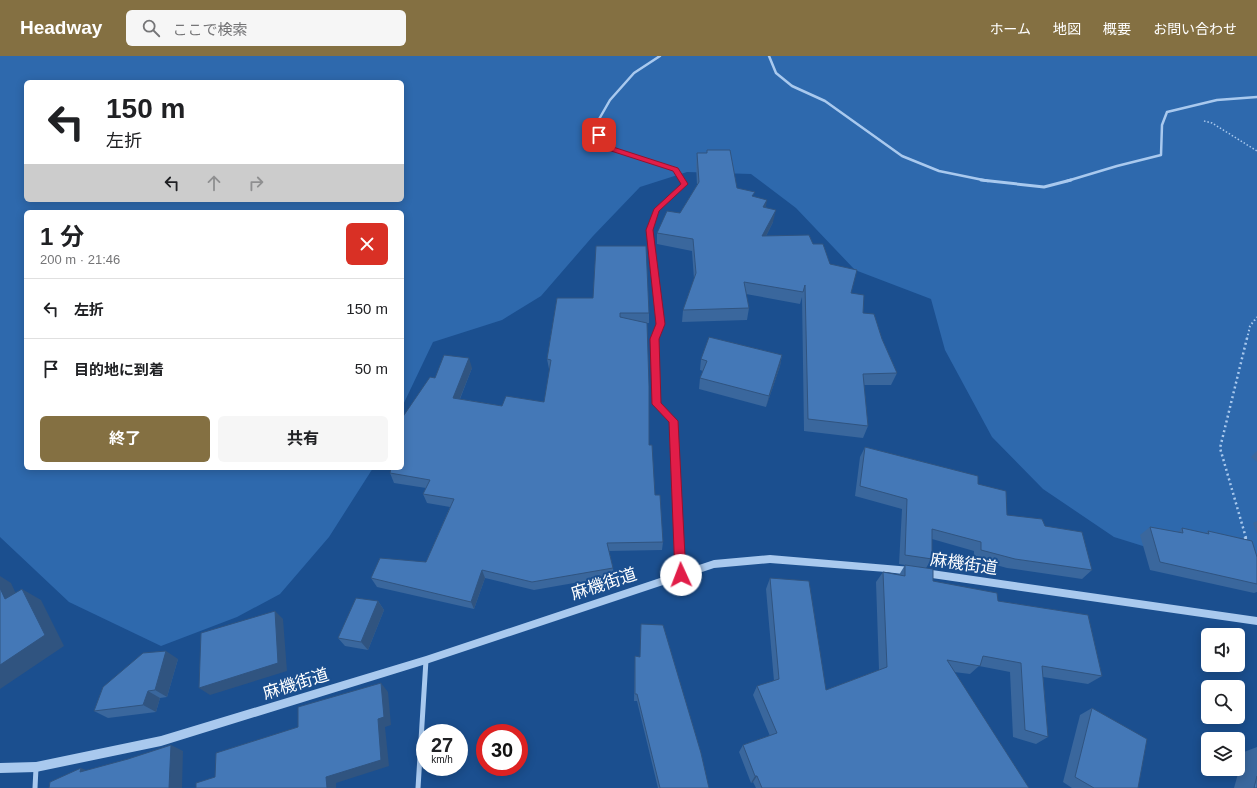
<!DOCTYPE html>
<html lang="ja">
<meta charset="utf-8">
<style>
:root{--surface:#fff;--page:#f6f6f6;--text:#202124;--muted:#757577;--line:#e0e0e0;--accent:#847042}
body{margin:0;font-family:Arial,"Noto Sans JP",sans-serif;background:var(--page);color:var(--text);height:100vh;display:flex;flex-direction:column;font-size:15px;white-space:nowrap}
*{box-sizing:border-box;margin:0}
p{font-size:13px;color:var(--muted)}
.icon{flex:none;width:22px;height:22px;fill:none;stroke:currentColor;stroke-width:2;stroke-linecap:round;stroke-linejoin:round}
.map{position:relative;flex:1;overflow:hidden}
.panel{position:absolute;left:24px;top:154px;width:380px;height:260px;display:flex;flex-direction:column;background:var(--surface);border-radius:6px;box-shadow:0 2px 10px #0003}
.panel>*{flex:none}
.top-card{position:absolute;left:24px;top:24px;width:380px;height:122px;border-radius:6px;box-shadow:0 2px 10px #0003;background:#fff;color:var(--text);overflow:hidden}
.controls{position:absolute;left:1201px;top:572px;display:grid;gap:8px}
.controls a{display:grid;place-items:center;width:44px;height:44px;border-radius:6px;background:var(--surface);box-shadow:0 2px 10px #0003;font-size:20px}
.speed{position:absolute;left:416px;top:668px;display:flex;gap:8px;font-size:20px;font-weight:700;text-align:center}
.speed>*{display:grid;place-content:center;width:52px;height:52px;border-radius:50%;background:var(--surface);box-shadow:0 2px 10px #0003;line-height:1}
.speed small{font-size:10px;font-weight:400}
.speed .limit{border:6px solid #d22;background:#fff;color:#111}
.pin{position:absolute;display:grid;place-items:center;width:34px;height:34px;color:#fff;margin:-17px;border-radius:8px;box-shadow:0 2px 6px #0006}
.me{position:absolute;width:44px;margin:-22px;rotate:358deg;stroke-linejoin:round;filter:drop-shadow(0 0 3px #0008)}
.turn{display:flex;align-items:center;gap:14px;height:84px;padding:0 16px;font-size:18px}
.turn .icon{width:52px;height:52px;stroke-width:2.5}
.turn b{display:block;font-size:28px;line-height:34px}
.lanes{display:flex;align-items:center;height:38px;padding:0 16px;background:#0003;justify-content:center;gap:20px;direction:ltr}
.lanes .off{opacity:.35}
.round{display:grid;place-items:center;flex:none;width:42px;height:42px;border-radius:6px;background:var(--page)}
.overview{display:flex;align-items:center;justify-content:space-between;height:68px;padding:0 16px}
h1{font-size:24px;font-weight:700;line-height:30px}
.primary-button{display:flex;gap:8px;margin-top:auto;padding:8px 16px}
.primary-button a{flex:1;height:46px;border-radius:6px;background:var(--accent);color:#fff;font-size:16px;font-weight:700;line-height:46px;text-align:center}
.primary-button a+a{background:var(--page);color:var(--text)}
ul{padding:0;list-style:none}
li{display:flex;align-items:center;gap:12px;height:60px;padding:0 16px;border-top:1px solid var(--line)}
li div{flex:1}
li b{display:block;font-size:15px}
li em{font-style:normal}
header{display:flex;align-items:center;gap:24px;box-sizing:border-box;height:56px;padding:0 20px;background:var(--accent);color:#fff}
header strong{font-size:19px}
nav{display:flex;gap:22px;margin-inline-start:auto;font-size:14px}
.search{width:280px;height:36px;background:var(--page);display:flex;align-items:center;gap:10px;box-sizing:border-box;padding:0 14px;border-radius:6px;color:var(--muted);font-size:15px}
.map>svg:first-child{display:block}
</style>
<header>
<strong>Headway</strong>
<div class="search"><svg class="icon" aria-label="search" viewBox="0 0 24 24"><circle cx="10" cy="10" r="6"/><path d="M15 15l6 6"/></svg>ここで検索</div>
<nav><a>ホーム</a><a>地図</a><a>概要</a><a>お問い合わせ</a></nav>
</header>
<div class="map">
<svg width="1257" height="732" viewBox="0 0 1257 732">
<rect width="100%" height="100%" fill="#1b4f8f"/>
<path fill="#2e69ad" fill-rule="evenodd" d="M 0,0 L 1257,0 L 1257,499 L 1191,505 L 1114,481 L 1043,433 L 992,381 L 945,294 L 931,243 L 855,214 L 796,152 L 751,118 L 687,116 L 640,131 L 593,180 L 541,240 L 502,264 L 433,286 L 402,351 L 402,156 L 26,156 L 26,412 L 373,412 L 329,481 L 280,538 L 237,561 L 161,590 L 69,546 L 0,481 ZM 26,26 L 402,26 L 402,144 L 26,144 Z"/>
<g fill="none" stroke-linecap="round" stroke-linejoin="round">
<path stroke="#a9c9ee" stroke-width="1.5" stroke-dasharray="1.5 2" stroke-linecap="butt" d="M 1204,65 L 1212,67 L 1257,95"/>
<path stroke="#a9c9ee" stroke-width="2" stroke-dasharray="1.5 2.5" stroke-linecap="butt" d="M 1247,283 L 1250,270 L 1257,261"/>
<path stroke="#a9c9ee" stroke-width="2.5" stroke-dasharray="2 3" stroke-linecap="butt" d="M 1246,482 L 1220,392 L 1247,282"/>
<path stroke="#a9c9ee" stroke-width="3" stroke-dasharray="2.5 4" stroke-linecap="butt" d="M 1245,481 L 1247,487"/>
<g stroke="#a9c9ee" stroke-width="2.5">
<path d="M 660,0 L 634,17 L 610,44 L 598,65 L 599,79 L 611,93 L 676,113 L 683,125"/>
<path d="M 769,0 L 776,17 L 792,30 L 825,45 L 902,100 L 939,115 L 988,125"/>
<path d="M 1067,125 L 1117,110 L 1161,99 L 1162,69 L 1167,56 L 1217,44 L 1257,41"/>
</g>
<g stroke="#a9c9ee" stroke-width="3">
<path d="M 981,124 L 1044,131 L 1071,124"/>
<path d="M 654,283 L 661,268 L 649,174 L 656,154 L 684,128 L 682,124"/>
</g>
<path stroke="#a9c9ee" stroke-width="4" d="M 654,282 L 656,348 L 674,365 L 679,482"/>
<g stroke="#a9c9ee" stroke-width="5">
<path d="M 679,481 L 681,519"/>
<path d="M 35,732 L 36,712"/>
<path d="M 418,732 L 426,604"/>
</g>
<g fill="#a9c9ee" fill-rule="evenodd">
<path d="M 770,499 L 911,511 L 914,512 L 915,515 L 914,518 L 911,519 L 886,516 L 770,507 L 714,512 L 426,608 L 161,690 L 36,716 L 0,717 L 0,707 L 36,706 L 161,680 L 426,600 L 714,504 Z"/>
<path d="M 925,513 L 1257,561 L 1257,569 L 925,521 L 922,520 L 921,517 L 922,514 Z"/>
</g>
</g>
<g fill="#3a679d">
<path d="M 707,94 L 737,132 L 754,141 L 766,151 L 773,166 L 766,180 L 813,188 L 830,208 L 851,237 L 863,257 L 882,283 L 897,317 L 891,329 L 864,329 L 868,370 L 863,382 L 804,375 L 802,241 L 800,248 L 746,238 L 749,252 L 747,264 L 682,266 L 683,254 L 694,223 L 692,195 L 657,188 L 657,177 L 680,157 L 697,129 L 696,109 L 697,97 L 707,97 Z"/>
<path d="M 557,242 L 649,257 L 649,267 L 646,267 L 649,389 L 655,439 L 663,486 L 662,494 L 609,495 L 613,512 L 614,520 L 534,534 L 485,522 L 474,553 L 377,531 L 371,522 L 426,506 L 450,451 L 427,447 L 423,438 L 426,432 L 394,427 L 390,417 L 435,322 L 472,312 L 460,343 L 502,350 L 544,346 L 550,314 L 549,313 L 547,303 Z"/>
<path d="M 782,299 L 780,310 L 766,351 L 699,333 L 700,322 L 703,315 L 700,314 L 701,303 Z"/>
<path d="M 865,391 L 978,428 L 1007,459 L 1045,470 L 1092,514 L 1082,523 L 1007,512 L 974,503 L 974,495 L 932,483 L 932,503 L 926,512 L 933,525 L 998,545 L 1102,620 L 1088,628 L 1043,621 L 1048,681 L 1036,688 L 1013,681 L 1010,616 L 979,610 L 970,618 L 954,616 L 1029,732 L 756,732 L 753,726 L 751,727 L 739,696 L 743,689 L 770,680 L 753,639 L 757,630 L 774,625 L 766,533 L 770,522 L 826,634 L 879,614 L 876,526 L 883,516 L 899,519 L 905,509 L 899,508 L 902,453 L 855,440 L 860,401 Z"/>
<path d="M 1257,395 L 1257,406 L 1251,401 Z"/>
<path d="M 1257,465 L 1257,478 L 1253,467 Z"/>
<path d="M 1150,471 L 1178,476 L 1182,472 L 1206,477 L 1208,475 L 1257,501 L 1257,536 L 1254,537 L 1150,514 L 1140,479 Z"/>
<path d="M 378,545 L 384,554 L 368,594 L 345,590 L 338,582 Z"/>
<path d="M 635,600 L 709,732 L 658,732 L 637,645 L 634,645 Z"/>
<path d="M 178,603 L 167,641 L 160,642 L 156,656 L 108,662 L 94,655 Z"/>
<path d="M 1092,652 L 1138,732 L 1072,732 L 1063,726 L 1080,659 Z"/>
<path d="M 1257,691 L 1257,732 L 1234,732 L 1244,696 Z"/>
</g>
<g fill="#305480">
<path d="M 767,144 L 765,156 L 763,151 Z"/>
<path d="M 776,154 L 773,166 L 760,192 L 762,180 Z"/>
<path d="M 782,299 L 780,310 L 766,351 L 769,340 Z"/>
<path d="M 469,302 L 472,312 L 456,352 L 453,342 Z"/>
<path d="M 482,514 L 485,522 L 474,553 L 471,546 Z"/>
<path d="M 0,520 L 11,527 L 24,555 L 5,543 L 0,532 Z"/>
<path d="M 22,533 L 41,544 L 64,590 L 0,633 L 0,609 Z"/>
<path d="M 378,545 L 384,554 L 368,594 L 361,586 Z"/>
<path d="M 275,555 L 283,563 L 287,615 L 210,639 L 199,632 Z"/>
<path d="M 166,595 L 178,603 L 167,641 L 155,634 Z"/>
<path d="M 381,627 L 388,636 L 391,669 L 385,671 L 389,710 L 336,727 L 336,732 L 327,732 L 326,721 L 378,663 Z"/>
<path d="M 148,635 L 160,642 L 156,656 L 143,649 Z"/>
<path d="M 171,689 L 183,695 L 182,732 L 169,732 Z"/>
<path d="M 81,712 L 96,718 L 80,716 Z"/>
<path d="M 755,720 L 757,720 L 753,726 L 751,727 Z"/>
</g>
<g fill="#4478b7" stroke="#305480">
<path d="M 707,94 L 730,94 L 737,132 L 755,136 L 752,140 L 767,144 L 763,151 L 776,154 L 762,180 L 809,179 L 813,188 L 823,188 L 830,208 L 857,214 L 851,237 L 864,239 L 863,257 L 874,258 L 882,283 L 897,317 L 863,318 L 868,370 L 808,363 L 805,229 L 803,236 L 744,226 L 749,252 L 683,254 L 696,217 L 693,183 L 657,177 L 667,155 L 680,157 L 699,126 L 697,97 L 707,97 Z"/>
<path d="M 596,190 L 646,190 L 649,257 L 620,257 L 620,261 L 647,267 L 649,330 L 649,389 L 652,389 L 655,439 L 660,439 L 663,486 L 607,487 L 613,512 L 532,526 L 482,514 L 471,546 L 371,522 L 380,502 L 426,506 L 454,443 L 423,438 L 430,424 L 390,417 L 391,412 L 402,412 L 402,362 L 430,321 L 435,322 L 444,299 L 469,302 L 453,342 L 502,350 L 506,340 L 544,346 L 551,304 L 547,303 L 557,242 L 593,242 Z"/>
<path d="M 709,281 L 782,299 L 769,340 L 700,322 L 707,305 L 701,303 Z"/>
<path d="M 865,391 L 978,420 L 978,428 L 1006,435 L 1007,459 L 1042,463 L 1045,470 L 1082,476 L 1092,514 L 1015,503 L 981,494 L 981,486 L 932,473 L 932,503 L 905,499 L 907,443 L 860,430 Z"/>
<path d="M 1150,471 L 1183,477 L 1182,472 L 1209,478 L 1208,475 L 1252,485 L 1257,501 L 1257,528 L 1160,506 Z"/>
<path d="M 905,509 L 933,513 L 933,525 L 997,537 L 998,545 L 1088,559 L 1102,620 L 1042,610 L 1048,681 L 1025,674 L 1021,607 L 983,600 L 980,610 L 947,604 L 1029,732 L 762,732 L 757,720 L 755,720 L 743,689 L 777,677 L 757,630 L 779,623 L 770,522 L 809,525 L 826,634 L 887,611 L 883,516 L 905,520 Z"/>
<path d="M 0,532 L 5,543 L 22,533 L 45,579 L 0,609 Z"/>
<path d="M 356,542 L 378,545 L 361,586 L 338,582 Z"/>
<path d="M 275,555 L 278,607 L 199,632 L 201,577 Z"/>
<path d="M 641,568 L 663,569 L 701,697 L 709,732 L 660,732 L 637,638 L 635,638 L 635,600 L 640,601 Z"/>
<path d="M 166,595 L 155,634 L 148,635 L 143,649 L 94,655 L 103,631 L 143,597 Z"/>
<path d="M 381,627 L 384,661 L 378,663 L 381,704 L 326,721 L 327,732 L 196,732 L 196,727 L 215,721 L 216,697 L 298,671 L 298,651 Z"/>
<path d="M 1092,652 L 1147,683 L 1138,732 L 1094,732 L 1075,721 Z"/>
<path d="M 171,689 L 169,732 L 49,732 L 50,726 L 81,712 L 80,716 L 128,703 Z"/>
<path d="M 1257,720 L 1257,732 L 1254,732 Z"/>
</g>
<path fill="#e11d48" stroke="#92132f" d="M 597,78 L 601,78 L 613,91 L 678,112 L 688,128 L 659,155 L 653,174 L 665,268 L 659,283 L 661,347 L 678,365 L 686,519 L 684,523 L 681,524 L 677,523 L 675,519 L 669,366 L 652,348 L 650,283 L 656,268 L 646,174 L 654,153 L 681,128 L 673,115 L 608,94 L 596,79 Z"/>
<g text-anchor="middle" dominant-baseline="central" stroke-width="4" stroke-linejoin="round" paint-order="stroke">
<g font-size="17" fill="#fff" stroke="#1b4f8f">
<text transform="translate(964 508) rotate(8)">麻機街道</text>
<text transform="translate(604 528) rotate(-18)">麻機街道</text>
<text transform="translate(296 628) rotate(-17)">麻機街道</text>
</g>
</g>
</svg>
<div class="controls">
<a><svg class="icon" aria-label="sound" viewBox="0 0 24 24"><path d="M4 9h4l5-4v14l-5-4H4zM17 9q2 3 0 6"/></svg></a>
<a><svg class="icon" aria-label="search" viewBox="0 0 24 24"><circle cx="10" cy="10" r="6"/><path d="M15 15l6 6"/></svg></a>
<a><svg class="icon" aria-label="layers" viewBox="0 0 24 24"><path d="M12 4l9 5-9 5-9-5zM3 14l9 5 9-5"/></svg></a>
</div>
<div class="speed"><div>27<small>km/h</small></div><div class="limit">30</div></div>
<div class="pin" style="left:599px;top:79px;background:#d93025"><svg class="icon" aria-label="arrive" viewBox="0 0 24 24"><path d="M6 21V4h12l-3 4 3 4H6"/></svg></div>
<svg class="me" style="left:681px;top:519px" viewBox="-20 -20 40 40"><circle r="19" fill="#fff"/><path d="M0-13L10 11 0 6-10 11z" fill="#e11d48"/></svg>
<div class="top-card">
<div class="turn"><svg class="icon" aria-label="left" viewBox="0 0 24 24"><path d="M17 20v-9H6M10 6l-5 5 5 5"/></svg><div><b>150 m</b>左折</div></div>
<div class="lanes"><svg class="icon" aria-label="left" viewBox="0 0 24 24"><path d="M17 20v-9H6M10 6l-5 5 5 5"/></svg><svg class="icon off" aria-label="ahead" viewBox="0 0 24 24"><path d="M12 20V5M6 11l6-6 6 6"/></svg><svg class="icon off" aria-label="right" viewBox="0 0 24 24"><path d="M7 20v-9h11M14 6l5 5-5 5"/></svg></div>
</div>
<section class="panel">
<div class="overview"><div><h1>1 分</h1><p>200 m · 21:46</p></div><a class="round" style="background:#d93025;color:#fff"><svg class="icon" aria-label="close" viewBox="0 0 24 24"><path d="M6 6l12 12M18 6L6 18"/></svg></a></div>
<ul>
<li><svg class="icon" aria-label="left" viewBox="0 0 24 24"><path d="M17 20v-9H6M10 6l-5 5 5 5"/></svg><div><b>左折</b></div><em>150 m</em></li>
<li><svg class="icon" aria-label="arrive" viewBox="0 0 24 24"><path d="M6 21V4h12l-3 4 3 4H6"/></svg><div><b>目的地に到着</b></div><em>50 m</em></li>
</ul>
<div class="primary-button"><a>終了</a><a>共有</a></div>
</section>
</div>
